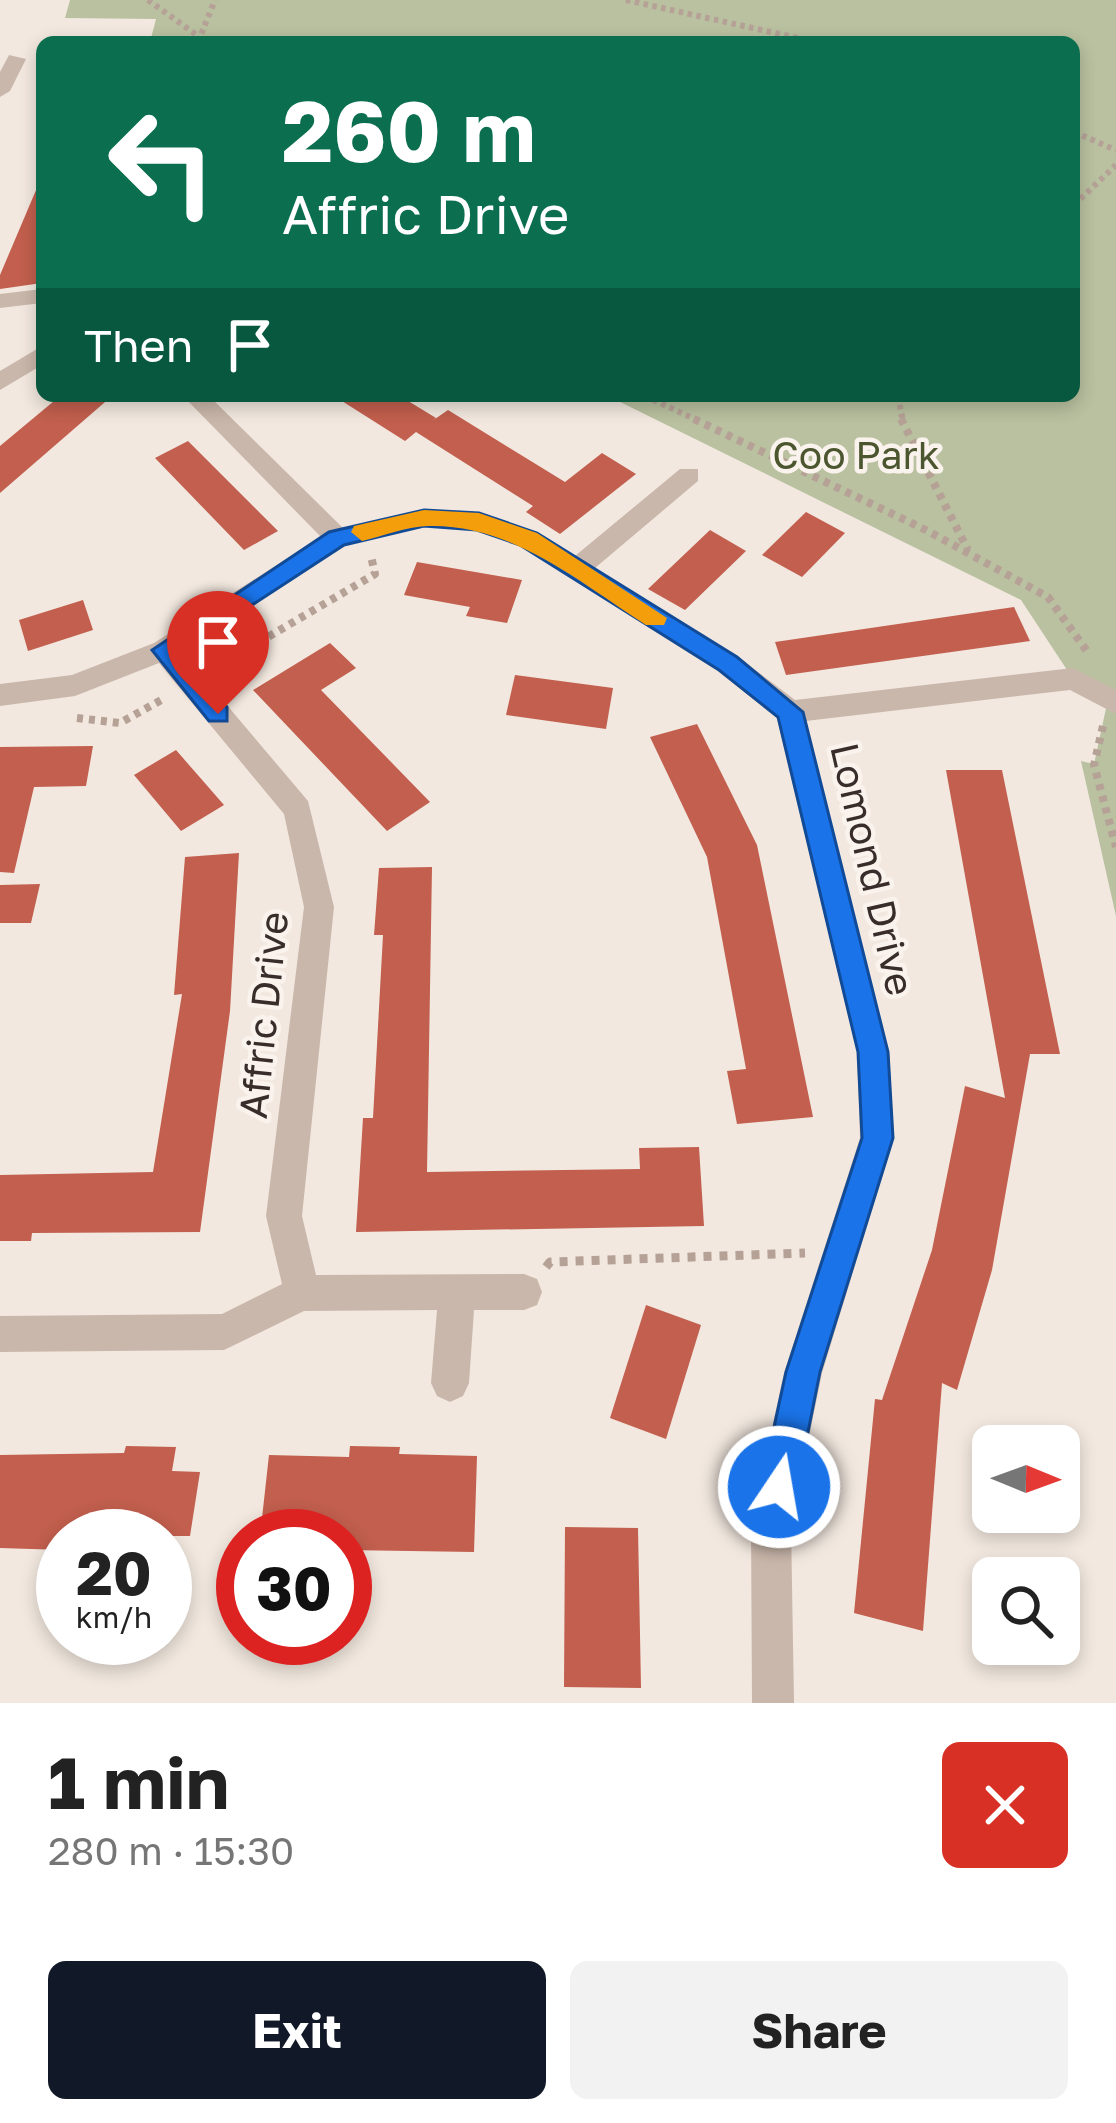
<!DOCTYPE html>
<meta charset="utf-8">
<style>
:root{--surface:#fff;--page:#f2f2f2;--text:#222;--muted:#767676;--accent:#111827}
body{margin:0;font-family:"Golos Text",sans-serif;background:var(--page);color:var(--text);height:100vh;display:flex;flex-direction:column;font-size:45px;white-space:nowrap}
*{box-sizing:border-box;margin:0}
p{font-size:39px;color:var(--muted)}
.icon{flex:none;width:66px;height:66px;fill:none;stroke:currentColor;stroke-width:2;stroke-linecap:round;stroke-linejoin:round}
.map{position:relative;height:1703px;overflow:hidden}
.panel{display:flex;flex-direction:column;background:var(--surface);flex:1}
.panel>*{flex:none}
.top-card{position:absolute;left:36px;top:36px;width:1044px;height:366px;border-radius:18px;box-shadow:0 6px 18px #0003;background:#0b6e4f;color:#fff;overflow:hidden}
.needle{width:78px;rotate:91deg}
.buttons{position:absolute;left:972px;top:1425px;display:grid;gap:24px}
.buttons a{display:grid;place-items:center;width:108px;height:108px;border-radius:18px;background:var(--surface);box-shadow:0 6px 18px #0003;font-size:60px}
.speed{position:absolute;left:36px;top:1509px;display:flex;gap:24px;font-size:60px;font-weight:700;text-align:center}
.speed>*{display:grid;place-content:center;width:156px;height:156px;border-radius:50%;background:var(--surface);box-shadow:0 6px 18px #0003;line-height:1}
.speed small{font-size:30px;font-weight:400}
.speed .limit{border:18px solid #d22;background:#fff;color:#111}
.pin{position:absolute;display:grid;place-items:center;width:102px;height:102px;color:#fff;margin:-123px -51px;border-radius:50% 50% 50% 0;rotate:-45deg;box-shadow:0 0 12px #0007}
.pin .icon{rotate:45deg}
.me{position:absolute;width:132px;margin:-66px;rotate:12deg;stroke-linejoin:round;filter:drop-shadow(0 0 9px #0008)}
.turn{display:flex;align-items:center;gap:42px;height:252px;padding:0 48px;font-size:54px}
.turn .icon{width:156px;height:156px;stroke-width:2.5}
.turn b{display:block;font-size:84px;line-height:102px}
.then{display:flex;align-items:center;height:114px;padding:0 48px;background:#0003;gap:24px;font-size:45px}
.round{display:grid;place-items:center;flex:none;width:126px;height:126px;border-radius:18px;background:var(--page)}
.summary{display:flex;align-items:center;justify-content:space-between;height:204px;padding:0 48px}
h1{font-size:72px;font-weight:700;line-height:90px}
.action{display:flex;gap:24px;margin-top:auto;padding:24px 48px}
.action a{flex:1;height:138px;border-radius:18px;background:var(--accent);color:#fff;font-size:48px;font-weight:700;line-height:138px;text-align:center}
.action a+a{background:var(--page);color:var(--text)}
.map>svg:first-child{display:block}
</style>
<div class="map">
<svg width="1116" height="1703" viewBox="0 0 1116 1703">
<rect width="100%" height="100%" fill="#f2e8df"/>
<path fill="#b9c1a0" d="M 70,0 L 1116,0 L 1116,916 L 1081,761 L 1094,764 L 1108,699 L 1073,679 L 1021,600 L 608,396 L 1074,396 L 1074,42 L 150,42 L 156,19 L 65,18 Z"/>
<g fill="#c25f4e">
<path d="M 42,176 L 42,283 L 0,289 L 0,275 Z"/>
<path d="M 60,396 L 112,396 L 0,493 L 0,446 Z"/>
<path d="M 334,396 L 400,396 L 436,418 L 432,421 L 448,410 L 565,482 L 602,453 L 636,474 L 560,534 L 526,512 L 533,506 L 416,432 L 405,441 Z"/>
<path d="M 188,441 L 278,531 L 244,550 L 155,458 Z"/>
<path d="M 806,512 L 845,533 L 802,577 L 762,555 Z"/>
<path d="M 710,530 L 746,551 L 685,610 L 648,589 Z"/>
<path d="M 417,562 L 522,580 L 507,623 L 466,616 L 470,607 L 404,595 Z"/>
<path d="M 83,600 L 93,630 L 28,651 L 19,620 Z"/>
<path d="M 1014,607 L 1030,641 L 786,675 L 775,642 Z"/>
<path d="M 330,643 L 356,668 L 321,690 L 430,802 L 387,831 L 253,690 Z"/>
<path d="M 515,675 L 613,688 L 606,729 L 506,715 Z"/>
<path d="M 697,724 L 757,845 L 813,1117 L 737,1124 L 727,1071 L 746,1069 L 707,857 L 650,737 Z"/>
<path d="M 93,746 L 86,786 L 34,787 L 14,873 L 0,872 L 0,747 Z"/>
<path d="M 176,750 L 224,805 L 181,831 L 134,775 Z"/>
<path d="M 946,770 L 1002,770 L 1060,1054 L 1030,1054 L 992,1270 L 957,1390 L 942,1383 L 923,1631 L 854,1613 L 875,1399 L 882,1400 L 932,1250 L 965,1086 L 1005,1098 Z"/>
<path d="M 239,853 L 230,1011 L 200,1232 L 32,1233 L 31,1241 L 0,1241 L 0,1175 L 153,1172 L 182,994 L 174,995 L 185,857 Z"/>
<path d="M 432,867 L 427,1172 L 640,1169 L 639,1148 L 699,1147 L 704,1226 L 356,1232 L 363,1118 L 373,1118 L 383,935 L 374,935 L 379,868 Z"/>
<path d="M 40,884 L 31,923 L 0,923 L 0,885 Z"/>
<path d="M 646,1305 L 701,1325 L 666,1439 L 610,1418 Z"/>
<path d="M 126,1446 L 176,1447 L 172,1471 L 200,1472 L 190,1536 L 63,1536 L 63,1550 L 0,1548 L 0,1455 L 124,1453 Z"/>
<path d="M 350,1446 L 400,1447 L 399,1454 L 477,1456 L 474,1552 L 345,1550 L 345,1536 L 260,1536 L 269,1455 L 349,1457 Z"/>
<path d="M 565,1527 L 638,1528 L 641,1688 L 564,1687 Z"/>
</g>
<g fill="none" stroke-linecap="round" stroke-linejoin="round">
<g stroke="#b6a196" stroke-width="6" stroke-dasharray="4.5 4.5" stroke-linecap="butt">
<path d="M 148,0 L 198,36"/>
<path d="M 626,0 L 816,42"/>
<path d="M 198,42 L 215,0"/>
<path d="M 1074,132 L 1116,150"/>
<path d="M 1074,205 L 1116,165"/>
<path d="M 645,396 L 701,422"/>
<path d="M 898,396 L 903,422"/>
</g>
<g stroke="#b6a196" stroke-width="8" stroke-dasharray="6 6" stroke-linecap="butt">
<path d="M 694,419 L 926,530 L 1048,597 L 1089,654"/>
<path d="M 901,419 L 968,550"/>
<path d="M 217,667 L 375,574 L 371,556"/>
<path d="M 77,718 L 120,723 L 163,699"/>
<path d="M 1103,726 L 1094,765 L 1116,847"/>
</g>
<path stroke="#b6a196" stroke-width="9" stroke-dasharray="8 8" stroke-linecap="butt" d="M 546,1267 L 550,1262 L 805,1253"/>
<g fill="#cab7ab" fill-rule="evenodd">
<path d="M 9,55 L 26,59 L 10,91 L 0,97 L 0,72 Z"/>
<path d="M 42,289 L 42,303 L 0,308 L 0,294 Z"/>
<path d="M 42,346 L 42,365 L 0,390 L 0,371 Z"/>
<path d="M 183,396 L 209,396 L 343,528 C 443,505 485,500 575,556 L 680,469 L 698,469 L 698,481 L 595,568 L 738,657 L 795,700 L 1073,668 L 1116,690 L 1116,714 L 1070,690 L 806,721 L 889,1052 L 894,1138 L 822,1373 L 791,1525 L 794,1703 L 752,1703 L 751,1525 L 784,1373 L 860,1138 L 857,1052 L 777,718 L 718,671 L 519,546 L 477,530 L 424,527 L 346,545 L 182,652 L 308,801 L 334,907 L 302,1216 L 316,1275 L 524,1274 L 537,1279 L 542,1292 L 537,1305 L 524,1310 L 474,1310 L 469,1383 L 463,1396 L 450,1402 L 437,1396 L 431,1383 L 437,1310 L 304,1311 L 224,1350 L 0,1352 L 0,1316 L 222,1314 L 282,1284 L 266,1216 L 304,907 L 284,814 L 159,663 L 75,696 L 0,706 L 0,684 L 72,675 L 154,643 L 321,537 Z"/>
</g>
</g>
<path fill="#1a73e8" stroke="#114b97" stroke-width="3" d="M 424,510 L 479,513 L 537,533 L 737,657 L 803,712 L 888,1052 L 893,1138 L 820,1372 L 797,1487 L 792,1500 L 779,1505 L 767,1500 L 761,1487 L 786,1372 L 862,1138 L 858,1052 L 778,717 L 719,670 L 520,545 L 477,530 L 424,526 L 344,545 L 180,652 L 227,707 L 227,721 L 209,721 L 152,650 L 329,532 Z"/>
<path fill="#f59e0b" d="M 424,510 L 479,513 L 537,533 L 667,618 L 664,625 L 646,625 C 579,582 511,523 427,526 C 406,527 383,536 362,541 L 351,532 L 354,526 Z"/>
<g text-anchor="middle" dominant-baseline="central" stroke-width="9" stroke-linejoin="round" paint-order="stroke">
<g font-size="39" fill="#4b562f" stroke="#faf2ec">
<text x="856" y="454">Coo Park</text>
</g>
<g font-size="39" fill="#382d2a" stroke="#faf2ec">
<text transform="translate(873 869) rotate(77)">Lomond Drive</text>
<text transform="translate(263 1015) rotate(-84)">Affric Drive</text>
</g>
</g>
</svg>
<div class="buttons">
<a><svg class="needle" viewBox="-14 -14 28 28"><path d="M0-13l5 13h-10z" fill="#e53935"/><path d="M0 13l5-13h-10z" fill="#767676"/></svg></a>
<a><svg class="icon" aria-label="search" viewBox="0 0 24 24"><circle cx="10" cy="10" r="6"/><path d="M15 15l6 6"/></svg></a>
</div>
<div class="speed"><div>20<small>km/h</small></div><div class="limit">30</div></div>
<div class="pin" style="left:218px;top:714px;background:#d93025"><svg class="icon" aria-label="arrive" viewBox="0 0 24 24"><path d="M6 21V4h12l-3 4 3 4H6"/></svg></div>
<svg class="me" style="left:779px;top:1487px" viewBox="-20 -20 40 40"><circle r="17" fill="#1a73e8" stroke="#fff" stroke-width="3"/><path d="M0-11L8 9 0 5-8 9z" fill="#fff"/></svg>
<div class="top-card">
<div class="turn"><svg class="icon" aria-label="left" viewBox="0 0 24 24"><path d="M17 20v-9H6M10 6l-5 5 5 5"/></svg><div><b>260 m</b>Affric Drive</div></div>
<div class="then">Then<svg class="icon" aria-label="arrive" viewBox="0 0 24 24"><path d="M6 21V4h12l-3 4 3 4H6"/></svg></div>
</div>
</div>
<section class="panel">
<div class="summary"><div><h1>1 min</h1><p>280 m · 15:30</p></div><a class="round" style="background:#d93025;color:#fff"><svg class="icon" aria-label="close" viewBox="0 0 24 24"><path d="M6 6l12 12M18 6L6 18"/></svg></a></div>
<div class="action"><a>Exit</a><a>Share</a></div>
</section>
